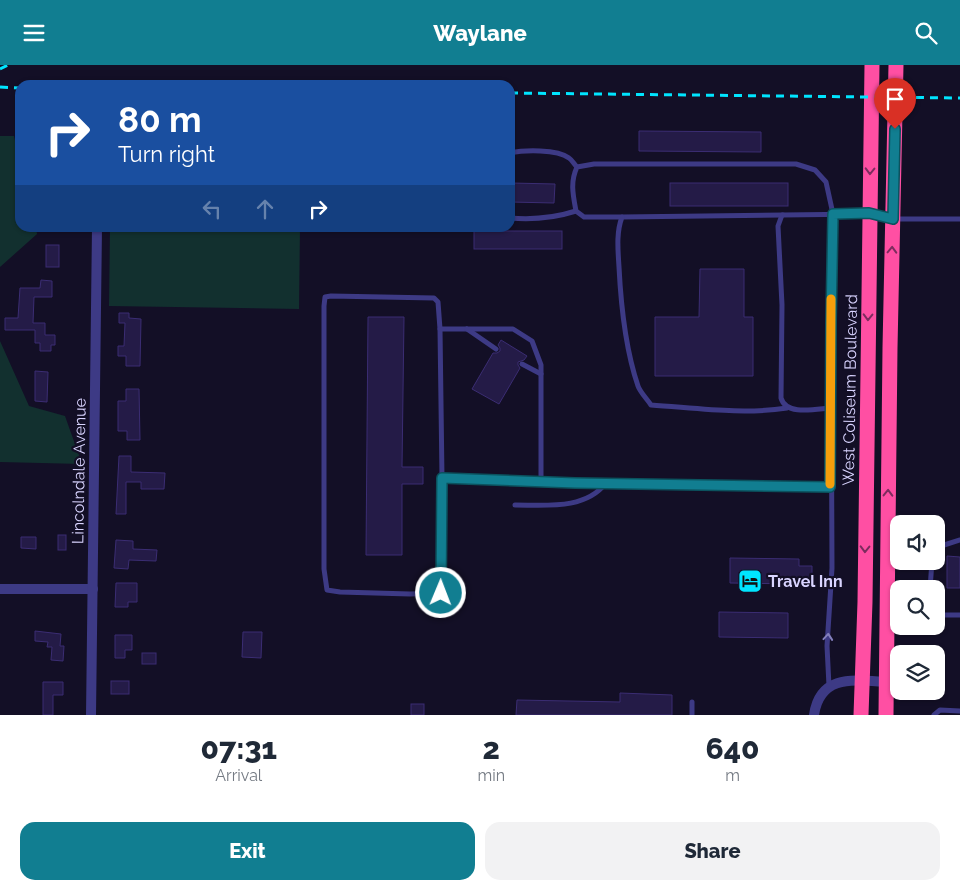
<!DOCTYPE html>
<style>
:root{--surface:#fff;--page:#f2f2f3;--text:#1f2937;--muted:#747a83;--accent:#117e91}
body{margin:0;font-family:Raleway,sans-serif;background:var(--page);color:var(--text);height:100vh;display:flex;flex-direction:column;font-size:19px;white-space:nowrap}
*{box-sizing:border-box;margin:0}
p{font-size:16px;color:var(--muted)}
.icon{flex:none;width:28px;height:28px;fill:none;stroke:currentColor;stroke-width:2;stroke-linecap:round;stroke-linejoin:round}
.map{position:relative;height:650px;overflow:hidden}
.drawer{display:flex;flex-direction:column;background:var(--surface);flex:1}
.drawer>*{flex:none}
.guide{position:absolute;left:15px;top:15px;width:500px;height:152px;border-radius:15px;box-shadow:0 1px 4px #0004;background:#1a4fa0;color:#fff;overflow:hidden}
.controls{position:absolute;left:890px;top:450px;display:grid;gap:10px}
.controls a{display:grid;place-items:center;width:55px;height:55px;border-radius:10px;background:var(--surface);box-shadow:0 1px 4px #0004;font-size:25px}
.pin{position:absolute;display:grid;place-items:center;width:42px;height:42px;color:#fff;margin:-51px -21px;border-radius:50% 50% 50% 0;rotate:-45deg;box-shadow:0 0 5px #0007}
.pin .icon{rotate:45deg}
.me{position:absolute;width:55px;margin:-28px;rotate:1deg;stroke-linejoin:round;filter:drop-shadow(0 0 4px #0008)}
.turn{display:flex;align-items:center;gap:18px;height:105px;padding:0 20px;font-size:22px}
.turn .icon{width:65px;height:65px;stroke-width:2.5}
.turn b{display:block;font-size:35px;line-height:42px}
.lanes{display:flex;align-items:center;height:48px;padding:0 20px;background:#0003;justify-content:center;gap:25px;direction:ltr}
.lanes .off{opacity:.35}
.eta{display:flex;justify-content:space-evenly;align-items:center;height:85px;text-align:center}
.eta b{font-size:30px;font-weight:800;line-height:35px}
.button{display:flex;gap:10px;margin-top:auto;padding:10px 20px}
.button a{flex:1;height:58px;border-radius:15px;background:var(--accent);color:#fff;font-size:20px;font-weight:800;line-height:58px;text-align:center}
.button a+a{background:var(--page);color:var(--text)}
header{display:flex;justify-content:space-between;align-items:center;height:65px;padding:0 20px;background:var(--accent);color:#fff;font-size:22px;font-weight:800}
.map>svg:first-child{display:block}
</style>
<header><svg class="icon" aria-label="menu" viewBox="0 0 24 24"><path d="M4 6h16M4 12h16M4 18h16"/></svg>Waylane<svg class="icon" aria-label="search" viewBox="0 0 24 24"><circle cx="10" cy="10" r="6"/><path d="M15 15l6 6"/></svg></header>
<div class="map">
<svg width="960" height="650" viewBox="0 0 960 650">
<rect width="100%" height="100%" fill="#130f26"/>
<g fill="#12302f">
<path d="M 0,71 L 14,71 L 20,97 L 20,162 L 36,163 L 37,169 L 0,202 Z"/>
<path d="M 110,163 L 300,163 L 299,244 L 109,241 Z"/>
<path d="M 0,276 L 29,341 L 65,351 L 82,399 L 0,397 Z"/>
</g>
<g fill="#241b47" stroke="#3b2d73">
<path d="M 639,66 L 761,67 L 761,87 L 639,86 Z"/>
<path d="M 511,118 L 555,119 L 554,138 L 510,137 Z"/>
<rect x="670" y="118" width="118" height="23"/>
<rect x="474" y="166" width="88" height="18"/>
<rect x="46" y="180" width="13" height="22"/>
<path d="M 700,204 L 744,204 L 744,252 L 753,252 L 753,311 L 655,311 L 655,252 L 699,252 Z"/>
<path d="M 41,215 L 52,216 L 52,232 L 34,232 L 33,258 L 45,258 L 45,270 L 55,270 L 55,280 L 51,280 L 51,286 L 40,286 L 40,278 L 35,278 L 35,265 L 5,265 L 5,253 L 18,253 L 20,223 L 40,223 Z"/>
<path d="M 119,248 L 129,248 L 129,253 L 141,254 L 140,301 L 126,301 L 126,291 L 118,291 L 118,281 L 124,281 L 125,258 L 119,258 Z"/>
<path d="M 368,252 L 404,252 L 402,402 L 423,402 L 423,419 L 402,419 L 402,490 L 366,490 Z"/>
<path d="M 501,275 L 527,291 L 524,295 L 518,297 L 518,300 L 520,303 L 499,339 L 472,324 L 493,288 L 497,288 L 500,286 L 500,283 L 498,280 Z"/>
<path d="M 35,306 L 48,307 L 47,337 L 35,336 Z"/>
<path d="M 126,324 L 139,324 L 140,375 L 127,375 L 127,366 L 118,366 L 118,336 L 126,336 Z"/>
<path d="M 119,391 L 131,391 L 131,407 L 165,408 L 164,424 L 141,424 L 141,417 L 126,417 L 126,449 L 116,449 Z"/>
<rect x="58" y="470" width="8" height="15"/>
<path d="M 21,472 L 36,472 L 36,484 L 21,483 Z"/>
<path d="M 116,475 L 133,476 L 133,484 L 157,485 L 156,496 L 129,495 L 128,504 L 114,503 Z"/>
<path d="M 947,491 L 960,492 L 960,523 L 947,523 Z"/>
<path d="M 730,493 L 799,494 L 799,501 L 812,501 L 812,512 L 798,512 L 798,519 L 730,518 Z"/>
<path d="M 116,518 L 137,518 L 137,537 L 128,537 L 128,542 L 115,542 Z"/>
<path d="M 719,547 L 788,548 L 788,573 L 719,572 Z"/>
<path d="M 35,566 L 61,569 L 60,581 L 64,581 L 63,596 L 51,595 L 52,582 L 47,582 L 48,577 L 35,576 Z"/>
<path d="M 243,567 L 262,567 L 261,593 L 242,592 Z"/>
<path d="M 115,570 L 132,570 L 132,585 L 125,585 L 125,593 L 115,593 Z"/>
<rect x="142" y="588" width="14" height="11"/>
<rect x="111" y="616" width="18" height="13"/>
<path d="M 43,617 L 63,617 L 63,630 L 53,630 L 53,650 L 43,650 Z"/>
<path d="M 620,628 L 672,630 L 672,650 L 516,650 L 517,635 L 620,637 Z"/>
<rect x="411" y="639" width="13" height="11"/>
</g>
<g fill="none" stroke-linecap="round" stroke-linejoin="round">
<g stroke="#3d3a85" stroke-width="5">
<path d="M 510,88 C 524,85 557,84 569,93 C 572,95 574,99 577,102"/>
<path d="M 783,150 L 622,152 C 616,168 618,185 619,202 C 621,242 625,283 638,321 C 640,327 647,334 651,340 C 696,343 742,350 787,343"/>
<path d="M 622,152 L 584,152 L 576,146 C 573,130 570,117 577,102 L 594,99 L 796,99 L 815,105 L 826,117 L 833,149 L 831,258 L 832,503 L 827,581 L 829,621"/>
<path d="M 510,153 C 533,155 554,153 576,146"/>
<path d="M 331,231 L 434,233 L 438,237 L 440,264 L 442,413 L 441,528 L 410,529 L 340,527 L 327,525 L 324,504 L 324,241 L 325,232 Z"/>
<path d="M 440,264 L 513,264 L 532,276 L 541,300 L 541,416"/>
<path d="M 467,264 L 496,284"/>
<path d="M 522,299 L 541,309"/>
<path d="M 831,343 C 816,344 786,351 781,333 L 782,240 L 778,161 L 782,150 L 869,149 L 893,154 L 960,154"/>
<path d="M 442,413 L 575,418 L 830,422"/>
<path d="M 515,440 C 546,440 585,445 606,418"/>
<path d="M 936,486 L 941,481 L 960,475"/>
<path d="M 930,524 L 932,496"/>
<path d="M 936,547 L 940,550 L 960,550"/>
<path d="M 692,650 L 692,637"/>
<path d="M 934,650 L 940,645 L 960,646"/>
</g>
<g stroke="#3d3a85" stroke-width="10">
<path d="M 0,524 L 93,524"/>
<path d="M 91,650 L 97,162"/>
<path d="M 814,650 C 820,609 854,615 886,617"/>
</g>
<g stroke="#ff4fa3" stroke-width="15">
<path d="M 861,650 L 865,537 L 872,0"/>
<path d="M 886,650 L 890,283 L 896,0"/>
</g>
<g stroke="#00e5ff" stroke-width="3" stroke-dasharray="8 6" stroke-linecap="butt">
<path d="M 0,4 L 8,0"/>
<path d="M 0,22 L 20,23"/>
<path d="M 510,28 L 960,33"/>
</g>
</g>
<defs><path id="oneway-chevron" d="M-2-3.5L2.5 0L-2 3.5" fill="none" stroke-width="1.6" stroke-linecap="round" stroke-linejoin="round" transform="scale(1.25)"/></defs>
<g stroke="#7d2c5e">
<use href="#oneway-chevron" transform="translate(870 106) rotate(91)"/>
<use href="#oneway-chevron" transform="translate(892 185) rotate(-88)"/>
<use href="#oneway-chevron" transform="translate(868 252) rotate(91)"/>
<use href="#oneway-chevron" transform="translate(888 428) rotate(-89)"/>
<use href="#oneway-chevron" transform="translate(865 484) rotate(91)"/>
</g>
<use stroke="#837fbc" href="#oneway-chevron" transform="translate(828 572) rotate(-85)"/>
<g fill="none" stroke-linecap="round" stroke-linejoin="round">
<g stroke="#0b525e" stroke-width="12">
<path id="route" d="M 441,528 L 442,413 L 575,418 L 830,422 L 831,258 L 833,149 L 869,148 L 893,154 L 895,64"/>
</g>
<use href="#route" stroke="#117e91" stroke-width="9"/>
<path stroke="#f59e0b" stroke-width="9" d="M 830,419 L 831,234"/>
</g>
<defs>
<g id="hotel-square" transform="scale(1.25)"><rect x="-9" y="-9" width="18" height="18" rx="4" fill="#00e5ff" stroke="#130f26"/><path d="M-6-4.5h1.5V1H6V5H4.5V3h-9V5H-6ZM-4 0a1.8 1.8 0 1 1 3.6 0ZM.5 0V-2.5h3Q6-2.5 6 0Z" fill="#111"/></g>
</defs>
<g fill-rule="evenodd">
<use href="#hotel-square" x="750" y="516"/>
</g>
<g text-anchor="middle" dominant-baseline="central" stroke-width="4.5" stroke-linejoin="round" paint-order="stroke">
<g font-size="16" fill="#d9d4ff" stroke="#130f26">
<text transform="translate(850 325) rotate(-89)">West Coliseum Boulevard</text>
<text transform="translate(79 406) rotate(-89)">Lincolndale Avenue</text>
</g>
<g font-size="16" font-weight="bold" fill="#d9d4ff" stroke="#130f26" text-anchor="start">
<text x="768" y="516">Travel Inn</text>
</g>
</g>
</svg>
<div class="controls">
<a><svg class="icon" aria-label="sound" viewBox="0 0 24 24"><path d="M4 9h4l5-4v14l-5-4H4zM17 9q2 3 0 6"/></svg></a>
<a><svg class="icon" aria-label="search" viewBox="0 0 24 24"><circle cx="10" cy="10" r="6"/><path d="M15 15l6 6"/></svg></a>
<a><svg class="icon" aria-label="layers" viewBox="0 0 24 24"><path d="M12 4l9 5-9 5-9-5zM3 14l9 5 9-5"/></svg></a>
</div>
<div class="pin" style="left:895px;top:64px;background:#d93025"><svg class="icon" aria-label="arrive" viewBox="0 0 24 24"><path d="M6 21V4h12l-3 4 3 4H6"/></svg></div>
<svg class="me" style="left:441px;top:528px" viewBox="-20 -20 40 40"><circle r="17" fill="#117e91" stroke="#fff" stroke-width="3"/><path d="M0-11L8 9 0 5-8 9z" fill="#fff"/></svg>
<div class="guide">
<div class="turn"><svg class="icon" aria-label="right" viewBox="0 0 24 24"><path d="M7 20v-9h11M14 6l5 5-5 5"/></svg><div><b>80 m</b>Turn right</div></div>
<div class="lanes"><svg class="icon off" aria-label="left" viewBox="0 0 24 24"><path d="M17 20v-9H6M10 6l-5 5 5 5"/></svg><svg class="icon off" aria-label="ahead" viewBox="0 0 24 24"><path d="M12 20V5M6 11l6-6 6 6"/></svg><svg class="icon" aria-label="right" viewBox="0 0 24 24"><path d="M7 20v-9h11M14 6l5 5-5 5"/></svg></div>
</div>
</div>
<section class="drawer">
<div class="eta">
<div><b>07:31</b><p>Arrival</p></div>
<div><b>2</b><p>min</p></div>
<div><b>640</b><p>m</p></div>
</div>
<div class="button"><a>Exit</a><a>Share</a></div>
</section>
